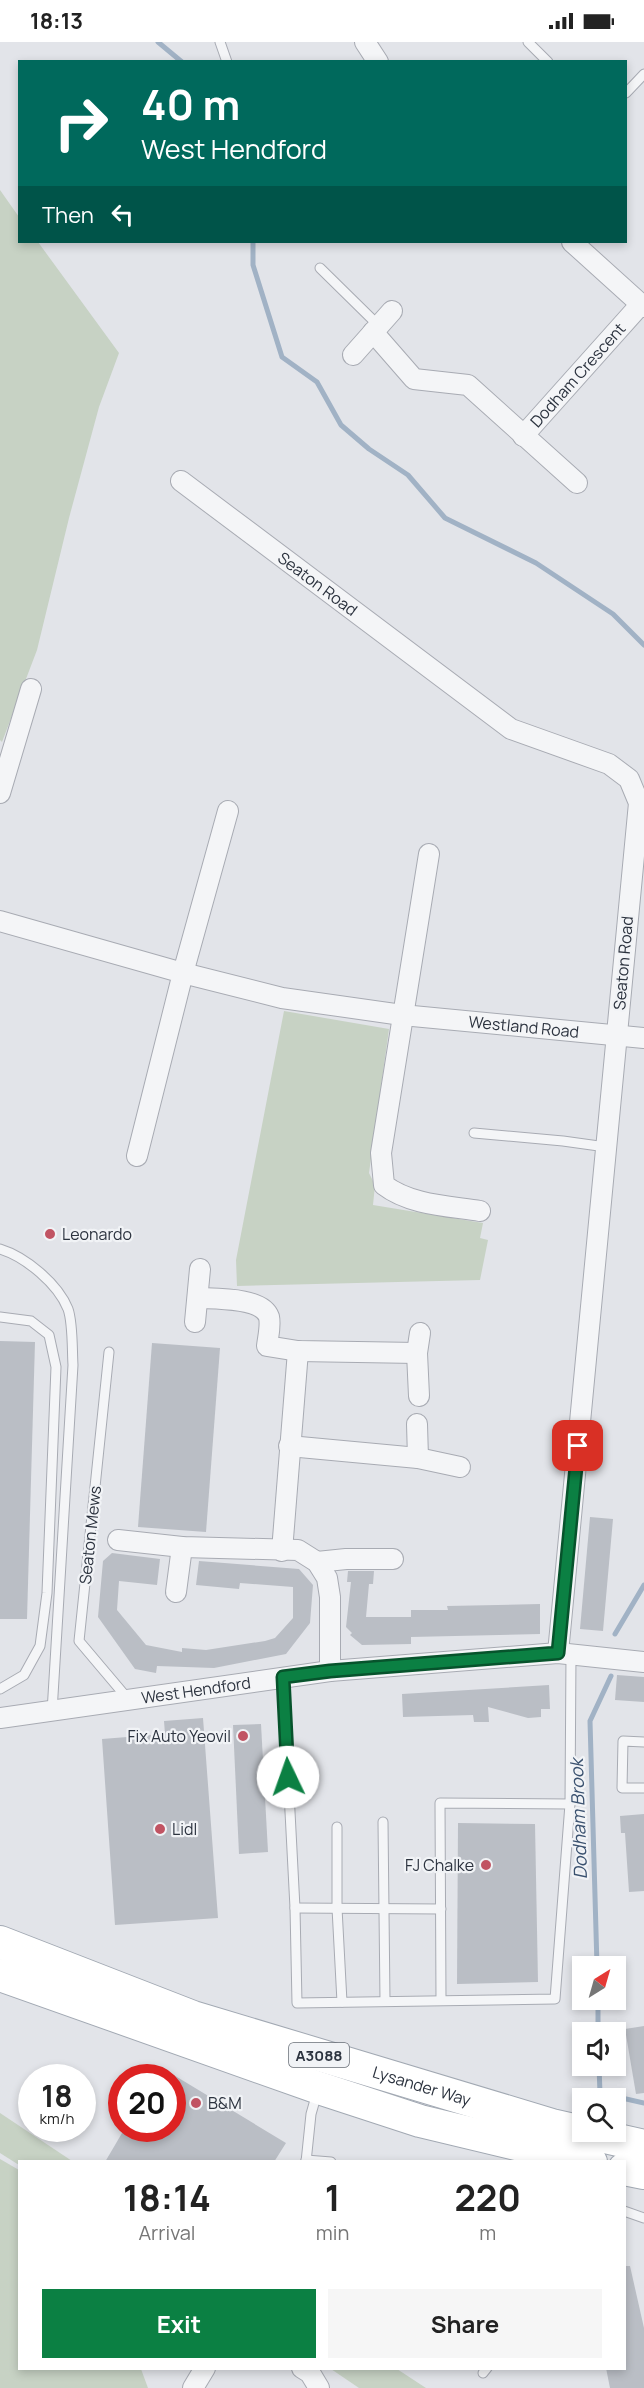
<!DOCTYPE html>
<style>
:root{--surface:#fff;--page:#f6f6f6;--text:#222;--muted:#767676;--accent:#0b8043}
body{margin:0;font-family:Manrope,sans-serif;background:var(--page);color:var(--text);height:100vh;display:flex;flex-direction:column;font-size:22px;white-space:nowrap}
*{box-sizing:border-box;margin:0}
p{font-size:20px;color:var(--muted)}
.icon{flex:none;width:33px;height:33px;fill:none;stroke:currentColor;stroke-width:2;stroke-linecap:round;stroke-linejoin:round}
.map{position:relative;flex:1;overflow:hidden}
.side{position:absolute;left:18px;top:2118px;width:608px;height:210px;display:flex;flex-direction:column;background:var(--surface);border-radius:0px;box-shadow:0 3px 9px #0003}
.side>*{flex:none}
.banner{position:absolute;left:18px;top:18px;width:609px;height:183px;border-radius:0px;box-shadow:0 3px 9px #0003;background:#00695c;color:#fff;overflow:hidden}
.needle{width:39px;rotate:37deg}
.buttons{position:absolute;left:572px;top:1914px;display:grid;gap:12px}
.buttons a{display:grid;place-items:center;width:54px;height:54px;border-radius:0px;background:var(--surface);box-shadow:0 3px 9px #0003;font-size:30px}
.speed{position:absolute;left:18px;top:2022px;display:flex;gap:12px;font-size:30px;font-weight:700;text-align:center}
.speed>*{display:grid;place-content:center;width:78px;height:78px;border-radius:50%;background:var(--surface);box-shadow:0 3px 9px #0003;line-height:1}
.speed small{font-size:15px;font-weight:400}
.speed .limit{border:9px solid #d22;background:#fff;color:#111}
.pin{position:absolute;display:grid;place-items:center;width:51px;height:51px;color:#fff;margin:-26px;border-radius:12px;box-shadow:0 3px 9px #0006}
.me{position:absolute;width:66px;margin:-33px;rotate:357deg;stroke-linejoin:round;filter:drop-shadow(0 0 4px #0008)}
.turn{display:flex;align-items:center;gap:21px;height:126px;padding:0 24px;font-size:27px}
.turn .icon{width:78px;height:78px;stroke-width:2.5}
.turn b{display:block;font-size:42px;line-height:51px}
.then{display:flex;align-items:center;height:57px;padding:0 24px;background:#0003;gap:12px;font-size:22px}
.eta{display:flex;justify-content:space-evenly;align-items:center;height:102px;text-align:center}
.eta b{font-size:36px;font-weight:700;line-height:42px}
.primary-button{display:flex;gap:12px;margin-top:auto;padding:12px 24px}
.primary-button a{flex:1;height:69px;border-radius:0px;background:var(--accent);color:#fff;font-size:24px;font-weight:700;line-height:69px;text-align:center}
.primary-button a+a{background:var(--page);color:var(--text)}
.status{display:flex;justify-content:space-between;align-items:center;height:42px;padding:0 30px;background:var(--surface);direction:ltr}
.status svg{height:16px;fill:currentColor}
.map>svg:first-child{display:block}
</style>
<div class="status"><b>18:13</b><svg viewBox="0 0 49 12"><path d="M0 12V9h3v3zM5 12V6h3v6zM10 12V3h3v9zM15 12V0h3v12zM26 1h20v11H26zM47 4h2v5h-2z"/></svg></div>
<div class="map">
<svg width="644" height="2346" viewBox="0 0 644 2346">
<rect width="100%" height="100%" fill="#e2e4e9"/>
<g fill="#c7d2c4">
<path d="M 0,148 L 19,175 L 20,200 L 38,200 L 119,311 L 99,365 L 69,476 L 37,608 L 2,700 L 0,698 Z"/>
<path d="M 284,969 L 389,987 L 369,1131 L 375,1143 L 373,1163 L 483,1181 L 480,1196 L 488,1198 L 480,1238 L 237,1244 L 236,1218 Z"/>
<path d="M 0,2071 L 72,2119 L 20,2120 L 19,2123 L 0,2111 Z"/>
<path d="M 0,2117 L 19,2128 L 20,2326 L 141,2327 L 148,2346 L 0,2346 Z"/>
<path d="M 331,2327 L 397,2327 L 426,2346 L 359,2346 Z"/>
</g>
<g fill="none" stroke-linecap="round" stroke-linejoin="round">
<g stroke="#a1b2c5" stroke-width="5">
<path d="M 158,0 L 182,20"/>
<path d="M 253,200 L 253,223 L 282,315 L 317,340 L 341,383 L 369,407 L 408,433 L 445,476 L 536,521 L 613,572 L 644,603"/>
<path d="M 615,1592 L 644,1543"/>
<path d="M 597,1924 L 590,1679 L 611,1634"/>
<path d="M 598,1958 L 598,1990"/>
<path d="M 599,2024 L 600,2051 L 644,2061"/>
</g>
</g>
<g fill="#babec5">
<path d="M 0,1299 L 35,1300 L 27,1577 L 0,1577 Z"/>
<path d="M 152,1301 L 220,1306 L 206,1490 L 138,1485 Z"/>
<path d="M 590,1475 L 613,1477 L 603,1589 L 580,1587 Z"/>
<path d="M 112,1511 L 160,1517 L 157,1543 L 119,1539 L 117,1568 L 146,1603 L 182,1610 L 182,1606 L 206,1608 L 265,1599 L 275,1596 L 293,1576 L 293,1545 L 240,1541 L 239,1547 L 196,1543 L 199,1519 L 299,1527 L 313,1543 L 310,1581 L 286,1612 L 214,1626 L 157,1624 L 156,1631 L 135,1627 L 98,1575 L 103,1519 Z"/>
<path d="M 348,1529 L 374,1529 L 373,1542 L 369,1542 L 366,1575 L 411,1575 L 411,1568 L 448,1568 L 447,1564 L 540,1562 L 540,1592 L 411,1595 L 411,1602 L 362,1603 L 350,1593 L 352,1591 L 346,1585 L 351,1540 L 347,1540 Z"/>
<path d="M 617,1633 L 644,1635 L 644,1660 L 615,1658 Z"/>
<path d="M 549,1643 L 550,1667 L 541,1667 L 541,1675 L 528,1676 L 488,1665 L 489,1680 L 474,1680 L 473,1673 L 403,1675 L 402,1652 Z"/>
<path d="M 203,1676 L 218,1876 L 115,1883 L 102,1697 L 165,1692 L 164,1679 Z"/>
<path d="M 261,1682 L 268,1810 L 239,1812 L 233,1683 Z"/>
<path d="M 644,1772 L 644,1849 L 629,1850 L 625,1791 L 621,1791 L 620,1774 Z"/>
<path d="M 458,1781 L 535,1782 L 538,1940 L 457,1942 Z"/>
<path d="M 644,1984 L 644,2051 L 636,2052 L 625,1987 Z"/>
<path d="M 172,2032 L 286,2101 L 274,2120 L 105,2120 L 125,2086 L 172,2086 Z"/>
<path d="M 624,2224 L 630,2224 L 644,2286 L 644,2346 L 610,2346 L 606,2326 L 624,2326 Z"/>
</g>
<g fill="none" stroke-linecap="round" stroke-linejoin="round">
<g stroke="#a8abb3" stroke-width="11">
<g id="lane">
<path d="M 220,0 L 227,20"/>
<path d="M 528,0 L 548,20"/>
<path d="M 626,51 L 644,32"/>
<path d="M 320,226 L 379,284"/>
<path d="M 474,1091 L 563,1099 L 606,1105"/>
<path d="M 0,1207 C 26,1215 58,1242 68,1267 C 73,1281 72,1308 73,1323 L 52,1670"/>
<path d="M 0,1275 L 31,1279 L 49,1293 L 56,1325 L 47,1551 L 40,1604 L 24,1633 L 0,1647"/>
<path d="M 109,1310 L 79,1599 L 128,1657"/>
<path d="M 283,1635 L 295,1866 L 297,1961 L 555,1957 L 570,1762 L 571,1612"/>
<path d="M 644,1700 L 623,1699 L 622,1746 L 644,1746"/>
<path d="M 383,1780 L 385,1959"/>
<path d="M 337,1785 L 337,1866 L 342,1960"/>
<path d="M 295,1866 L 441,1867"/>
<path d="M 441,1958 L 440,1761 L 570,1762"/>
<path d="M 306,2118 L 331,2120"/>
<path d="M 306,2120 L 311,2072 L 317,2051"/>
<path d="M 624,2169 L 644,2176"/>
<path d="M 483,2331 L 487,2326"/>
</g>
</g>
<g stroke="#a8abb3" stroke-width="22">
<g id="street">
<path d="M 365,0 L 378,20"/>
<path d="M 572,200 L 644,265"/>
<path d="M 373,290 L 414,337 L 468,343 L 577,441"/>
<path d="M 353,313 L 392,269"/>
<path id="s1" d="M 523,394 L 641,262"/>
<path id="s2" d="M 181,439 L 511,687 L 609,722 L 629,737 L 639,761 L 558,1611"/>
<path d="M 0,751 L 31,647"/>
<path d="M 429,812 L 381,1111 L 384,1143 C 410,1163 448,1164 480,1169"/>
<path id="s3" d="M 0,879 L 183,931 L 282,956 L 402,973 L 644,996"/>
<path d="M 137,1114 L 183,931 L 228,769"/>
<path d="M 198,1256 C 215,1257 262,1255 269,1275 C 271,1284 268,1295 267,1304 L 298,1309 L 417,1311"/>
<path d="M 195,1280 L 200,1227"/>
<path d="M 419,1354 L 417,1311 L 420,1291"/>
<path d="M 417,1382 L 418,1416"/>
<path d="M 289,1404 L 418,1416 L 460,1425"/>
<path d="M 118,1498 L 182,1505 L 298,1508 L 317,1520 L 327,1536 L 330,1555 L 330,1629"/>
<path d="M 282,1509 L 298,1309"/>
<path d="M 317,1520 L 346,1517 L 393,1517"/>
<path d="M 176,1550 L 182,1505"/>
<path id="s4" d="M 0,1676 L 330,1629 L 558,1611 L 644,1620"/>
<path d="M 302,2326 L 310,2331 L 319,2346"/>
<path d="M 193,2346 L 205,2326"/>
</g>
</g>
<g stroke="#a2a9b3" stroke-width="34">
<g id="primary">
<path id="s5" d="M 0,1900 L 193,1975 L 552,2083 L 644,2104"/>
<path d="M 0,1933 L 319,2046 L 420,2079 L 591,2120"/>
<path d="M 624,2127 L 644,2131"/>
</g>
</g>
<use href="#lane" stroke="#f4f5f7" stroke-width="9"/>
<use href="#street" stroke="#f4f5f7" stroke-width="20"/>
<use href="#primary" stroke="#fff" stroke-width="32"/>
</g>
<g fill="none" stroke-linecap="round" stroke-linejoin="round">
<g stroke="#07532c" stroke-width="15">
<path id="route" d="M 288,1735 L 283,1635 L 330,1629 L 558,1611 L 578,1404"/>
</g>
<use href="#route" stroke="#0b8043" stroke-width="10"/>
</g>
<g fill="#c15463" stroke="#f1f3f6" stroke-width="2">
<circle cx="50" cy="1192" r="6"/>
<circle cx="243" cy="1694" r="6"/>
<circle cx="160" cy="1787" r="6"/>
<circle cx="486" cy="1823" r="6"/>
<circle cx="196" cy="2061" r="6"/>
</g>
<g text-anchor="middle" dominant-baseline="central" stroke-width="4.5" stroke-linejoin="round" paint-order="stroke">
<rect fill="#f1f3f6" stroke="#676d76" stroke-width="1.5" x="289" y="2001" width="60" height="24" rx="4.5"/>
<g font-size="15" font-weight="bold" fill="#2c333f">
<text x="319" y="2013">A3088</text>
</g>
<g font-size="16" fill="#2c333f" stroke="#f1f3f6">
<text stroke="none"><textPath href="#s1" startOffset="82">Dodham Crescent</textPath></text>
<text stroke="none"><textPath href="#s2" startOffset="171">Seaton Road</textPath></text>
<text transform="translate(623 921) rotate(-85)">Seaton Road</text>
<text stroke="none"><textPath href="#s3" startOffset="536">Westland Road</textPath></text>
<text transform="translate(90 1493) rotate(-84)">Seaton Mews</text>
<text stroke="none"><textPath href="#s4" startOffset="198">West Hendford</textPath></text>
<text stroke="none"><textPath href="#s5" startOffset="446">Lysander Way</textPath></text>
</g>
<g font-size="16" fill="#2c333f" stroke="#f1f3f6" text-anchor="start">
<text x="62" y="1192">Leonardo</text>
<text x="231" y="1694" text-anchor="end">Fix Auto Yeovil</text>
<text x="172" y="1787">Lidl</text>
<text x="474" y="1823" text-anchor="end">FJ Chalke</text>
<text x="208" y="2061">B&amp;M</text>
</g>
<g font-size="18" font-style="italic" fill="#3a516f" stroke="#f1f3f6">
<text transform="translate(578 1777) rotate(-92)">Dodham Brook</text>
</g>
</g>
</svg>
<div class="buttons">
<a><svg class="needle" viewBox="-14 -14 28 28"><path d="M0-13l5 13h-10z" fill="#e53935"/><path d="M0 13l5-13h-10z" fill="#767676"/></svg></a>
<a><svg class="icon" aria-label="sound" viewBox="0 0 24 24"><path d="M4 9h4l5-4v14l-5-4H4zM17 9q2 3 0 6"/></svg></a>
<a><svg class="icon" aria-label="search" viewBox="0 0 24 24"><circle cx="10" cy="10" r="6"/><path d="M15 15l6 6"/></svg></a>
</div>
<div class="speed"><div>18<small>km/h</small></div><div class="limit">20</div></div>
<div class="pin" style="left:578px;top:1404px;background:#d93025"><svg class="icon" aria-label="arrive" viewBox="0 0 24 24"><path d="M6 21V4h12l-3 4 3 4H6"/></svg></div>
<svg class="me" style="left:288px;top:1735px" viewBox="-20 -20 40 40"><circle r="19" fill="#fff"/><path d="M0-13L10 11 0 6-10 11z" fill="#0b8043"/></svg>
<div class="banner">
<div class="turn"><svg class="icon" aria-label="right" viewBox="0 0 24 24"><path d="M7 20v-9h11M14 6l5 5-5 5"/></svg><div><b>40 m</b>West Hendford</div></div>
<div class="then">Then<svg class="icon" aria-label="left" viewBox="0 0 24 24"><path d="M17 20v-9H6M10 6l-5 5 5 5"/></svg></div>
</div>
<section class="side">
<div class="eta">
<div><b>18:14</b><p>Arrival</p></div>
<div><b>1</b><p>min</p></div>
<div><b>220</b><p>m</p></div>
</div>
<div class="primary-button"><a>Exit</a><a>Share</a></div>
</section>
</div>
